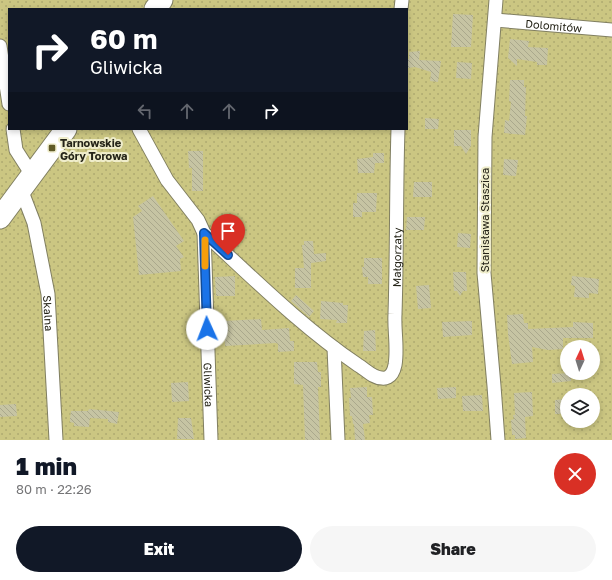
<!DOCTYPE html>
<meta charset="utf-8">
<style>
:root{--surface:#fff;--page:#f6f6f6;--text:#202124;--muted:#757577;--accent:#111827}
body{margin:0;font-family:"Golos Text",sans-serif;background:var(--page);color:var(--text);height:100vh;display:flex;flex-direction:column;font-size:15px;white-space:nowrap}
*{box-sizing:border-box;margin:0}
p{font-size:13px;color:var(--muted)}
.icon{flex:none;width:22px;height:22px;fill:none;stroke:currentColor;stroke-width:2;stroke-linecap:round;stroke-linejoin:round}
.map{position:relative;height:440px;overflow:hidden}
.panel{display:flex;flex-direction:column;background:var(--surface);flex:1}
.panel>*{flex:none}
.hud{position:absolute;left:8px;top:8px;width:400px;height:122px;border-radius:0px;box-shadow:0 2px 6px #0003;background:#111827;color:#fff;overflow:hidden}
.needle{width:26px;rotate:4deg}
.buttons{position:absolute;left:560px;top:340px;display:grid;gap:8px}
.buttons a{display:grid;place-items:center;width:40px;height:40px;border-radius:50%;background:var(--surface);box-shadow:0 2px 6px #0003;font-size:20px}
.pin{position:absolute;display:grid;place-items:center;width:34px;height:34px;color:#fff;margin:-41px -17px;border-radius:50% 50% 50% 0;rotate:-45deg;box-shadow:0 0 4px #0007}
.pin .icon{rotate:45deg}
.me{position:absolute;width:44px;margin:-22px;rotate:358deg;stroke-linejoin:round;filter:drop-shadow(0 0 3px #0008)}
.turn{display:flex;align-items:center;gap:14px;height:84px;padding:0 16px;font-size:18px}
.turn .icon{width:52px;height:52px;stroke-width:2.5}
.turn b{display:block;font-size:28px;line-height:34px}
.lanes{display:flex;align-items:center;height:38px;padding:0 16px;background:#0003;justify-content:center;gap:20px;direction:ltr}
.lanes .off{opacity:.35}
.round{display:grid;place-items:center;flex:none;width:42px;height:42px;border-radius:21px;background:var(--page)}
.headline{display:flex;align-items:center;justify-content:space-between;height:68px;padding:0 16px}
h1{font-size:24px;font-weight:800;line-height:30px;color:var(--accent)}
.button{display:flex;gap:8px;margin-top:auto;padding:8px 16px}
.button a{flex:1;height:46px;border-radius:24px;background:var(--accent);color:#fff;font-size:16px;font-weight:800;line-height:46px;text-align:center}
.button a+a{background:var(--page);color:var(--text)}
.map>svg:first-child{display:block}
</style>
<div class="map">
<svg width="612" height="440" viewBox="0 0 612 440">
<defs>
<pattern id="park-dots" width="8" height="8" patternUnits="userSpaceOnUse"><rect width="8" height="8" fill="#cbc682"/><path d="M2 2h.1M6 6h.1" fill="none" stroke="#aeaa70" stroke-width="1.8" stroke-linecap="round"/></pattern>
<pattern id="building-back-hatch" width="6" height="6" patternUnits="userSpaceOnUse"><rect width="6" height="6" fill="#c6c4a3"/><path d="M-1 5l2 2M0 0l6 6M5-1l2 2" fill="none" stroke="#aaa88c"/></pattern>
</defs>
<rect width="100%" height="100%" fill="#efedcb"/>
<path fill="url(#park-dots)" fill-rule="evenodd" d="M 0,0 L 612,0 L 612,440 L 0,440 ZM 9,9 L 407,9 L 407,129 L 9,129 ZM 567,347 L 593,347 L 593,373 L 567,373 ZM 567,395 L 593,395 L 593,421 L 567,421 Z"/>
<g fill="url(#building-back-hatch)">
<path d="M 453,14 L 473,15 L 471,47 L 451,47 Z"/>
<path d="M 510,39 L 529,41 L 528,47 L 548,48 L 547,65 L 537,65 L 537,62 L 517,59 L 517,66 L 508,58 Z"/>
<path d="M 420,51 L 419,60 L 441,61 L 438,82 L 430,81 L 431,72 L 415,67 L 408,68 L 407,59 L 409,59 L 409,52 Z"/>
<path d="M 457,62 L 472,63 L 471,79 L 456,78 Z"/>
<path d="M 510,80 L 524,80 L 524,87 L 526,87 L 525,116 L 527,116 L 525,135 L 504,133 L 505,120 L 509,121 L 511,102 L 509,101 Z"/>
<path d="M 425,118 L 439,119 L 438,129 L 425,129 Z"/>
<path d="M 454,130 L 471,130 L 471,146 L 466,154 L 461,146 L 454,146 Z"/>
<path d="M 188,151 L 203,151 L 203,191 L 192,191 L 192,168 L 189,168 Z"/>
<path d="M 373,153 L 384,153 L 384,163 L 375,163 L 374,173 L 358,173 L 357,159 L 373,157 Z"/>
<path d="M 504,159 L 518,160 L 516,176 L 503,175 Z"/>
<path d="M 414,182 L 432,182 L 432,197 L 413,197 Z"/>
<path d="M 357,193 L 377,193 L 376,212 L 362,212 L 362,217 L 353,217 L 353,203 L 357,203 Z"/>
<path d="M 153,196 L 184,241 L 176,246 L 184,257 L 180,259 L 181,271 L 139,275 L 133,217 L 142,211 L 138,206 Z"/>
<path d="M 407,217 L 425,217 L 424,230 L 406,230 Z"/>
<path d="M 458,233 L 471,234 L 470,248 L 457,247 Z"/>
<path d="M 304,241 L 313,241 L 314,254 L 326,253 L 326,261 L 311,263 L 311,288 L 295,288 L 295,268 L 304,268 L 302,245 L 304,245 Z"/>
<path d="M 364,258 L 382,258 L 382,284 L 368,284 L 368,277 L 363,277 L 362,267 L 364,267 Z"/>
<path d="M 453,272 L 466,272 L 467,291 L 463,291 L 460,296 L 457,291 L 454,291 Z"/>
<path d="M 235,276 L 235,296 L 216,296 L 215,277 Z"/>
<path d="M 572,276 L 599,279 L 598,294 L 589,293 L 589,298 L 574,297 L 575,286 L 571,285 Z"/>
<path d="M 429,285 L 431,308 L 418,309 L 416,286 Z"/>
<path d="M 296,295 L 314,311 L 309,317 L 291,301 Z"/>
<path d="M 321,301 L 343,303 L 343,305 L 348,305 L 347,323 L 336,323 L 337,320 L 320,319 Z"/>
<path d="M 523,314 L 524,323 L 528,323 L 528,329 L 573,327 L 573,322 L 593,323 L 593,338 L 563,338 L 563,349 L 548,350 L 532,347 L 533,362 L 512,364 L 508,334 L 507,315 Z"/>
<path d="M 261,319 L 262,330 L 289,328 L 290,341 L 294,341 L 294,351 L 278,352 L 278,344 L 276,343 L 225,346 L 224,321 Z"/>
<path d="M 472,321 L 472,335 L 443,337 L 442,322 Z"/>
<path d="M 375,330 L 376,351 L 363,351 L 364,331 Z"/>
<path d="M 294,362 L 317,362 L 318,372 L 321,372 L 321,387 L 318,387 L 320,440 L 305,440 L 303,385 L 294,384 Z"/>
<path d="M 571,373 L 571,381 L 552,383 L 552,374 Z"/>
<path d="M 188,382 L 189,401 L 172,402 L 171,383 Z"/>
<path d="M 367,387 L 367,397 L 372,397 L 373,415 L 369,415 L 370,423 L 363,424 L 365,440 L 355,440 L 354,424 L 353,424 L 352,416 L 350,416 L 349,398 L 351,398 L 350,388 Z"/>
<path d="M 456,387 L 456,398 L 438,399 L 437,388 Z"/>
<path d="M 532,392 L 533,416 L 525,417 L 526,438 L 515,439 L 515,435 L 512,435 L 511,420 L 514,419 L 513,415 L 515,415 L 514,393 Z"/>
<path d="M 482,395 L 483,411 L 463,411 L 462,396 Z"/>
<path d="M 567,399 L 567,414 L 555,414 L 555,400 Z"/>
<path d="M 16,404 L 17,416 L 0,417 L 0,405 Z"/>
<path d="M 89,409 L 119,412 L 117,424 L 108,422 L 108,419 L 90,418 L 89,427 L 74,426 L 74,423 L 70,422 L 70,418 L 71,411 L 88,411 Z"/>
<path d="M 178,418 L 191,418 L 194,439 L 177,439 Z"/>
</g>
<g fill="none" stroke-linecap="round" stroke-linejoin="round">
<g stroke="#817f61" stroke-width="15">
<g id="street">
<path d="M 496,0 L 485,137 L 484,273 L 494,386 L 498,440"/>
<path d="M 401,9 L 402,0"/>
<path id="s1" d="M 495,20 L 612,30"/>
<path d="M 0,46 L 9,104"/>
<path d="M 13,129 L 16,150 L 32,175"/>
<path id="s2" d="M 139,129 L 167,180 L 198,220 L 204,233 C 254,279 302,327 358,365 C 365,369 373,378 382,378 C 384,379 386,378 388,377 C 392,375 394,370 395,365 C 398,348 394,330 395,314 C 397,252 396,191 398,129"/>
<path id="s3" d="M 21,189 L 34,223 L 48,294 L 56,440"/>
<path id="s4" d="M 204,233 L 211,440"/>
<path d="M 334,348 L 338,440"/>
</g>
</g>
<g stroke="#817f61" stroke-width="23">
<g id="primary">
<path d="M 155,9 L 162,0"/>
<path d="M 0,218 L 66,129"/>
</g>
</g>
<use href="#street" stroke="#fff" stroke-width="13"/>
<use href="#primary" stroke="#fff" stroke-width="21"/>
</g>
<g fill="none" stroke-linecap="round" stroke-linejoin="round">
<g stroke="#114b97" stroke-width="10">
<path id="route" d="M 207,329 L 204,233 L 228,255"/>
</g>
<use href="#route" stroke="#1a73e8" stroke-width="7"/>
<path stroke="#f59e0b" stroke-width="7" d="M 205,240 L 205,266"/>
</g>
<rect fill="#605b28" stroke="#efedcb" stroke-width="1.5" x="48" y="144" width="8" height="8" rx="2"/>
<g text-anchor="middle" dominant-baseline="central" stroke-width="4" stroke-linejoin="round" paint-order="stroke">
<g font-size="11" fill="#252418" stroke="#efedcb">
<text stroke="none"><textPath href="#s1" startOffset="59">Dolomitów</textPath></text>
<text transform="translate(484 220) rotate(-90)">Stanisława Staszica</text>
<text stroke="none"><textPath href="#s2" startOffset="482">Małgorzaty</textPath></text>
<text stroke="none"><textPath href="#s3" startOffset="128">Skalna</textPath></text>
<text stroke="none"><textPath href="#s4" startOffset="152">Gliwicka</textPath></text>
</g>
<g font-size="11" font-weight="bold" fill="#252418" stroke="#efedcb" text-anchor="start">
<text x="60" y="142">Tarnowskie<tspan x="60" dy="13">Góry Torowa</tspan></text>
</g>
</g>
</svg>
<div class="buttons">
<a><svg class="needle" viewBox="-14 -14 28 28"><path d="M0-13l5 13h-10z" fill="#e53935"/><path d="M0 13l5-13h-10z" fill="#757577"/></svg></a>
<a><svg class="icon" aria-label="layers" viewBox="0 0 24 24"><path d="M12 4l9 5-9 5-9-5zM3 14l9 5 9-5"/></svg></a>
</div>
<div class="pin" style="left:228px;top:255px;background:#d93025"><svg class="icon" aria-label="arrive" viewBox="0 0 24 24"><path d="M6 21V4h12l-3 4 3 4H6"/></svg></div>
<svg class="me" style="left:207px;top:329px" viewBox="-20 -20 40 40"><circle r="19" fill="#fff"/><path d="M0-13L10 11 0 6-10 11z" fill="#1a73e8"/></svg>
<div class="hud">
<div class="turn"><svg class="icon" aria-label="right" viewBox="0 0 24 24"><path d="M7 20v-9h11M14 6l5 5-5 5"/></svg><div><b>60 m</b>Gliwicka</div></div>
<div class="lanes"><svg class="icon off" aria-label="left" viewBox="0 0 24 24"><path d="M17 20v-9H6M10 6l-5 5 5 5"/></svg><svg class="icon off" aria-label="ahead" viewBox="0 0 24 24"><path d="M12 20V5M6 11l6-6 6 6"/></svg><svg class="icon off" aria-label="ahead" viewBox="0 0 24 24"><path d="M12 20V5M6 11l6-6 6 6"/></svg><svg class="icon" aria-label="right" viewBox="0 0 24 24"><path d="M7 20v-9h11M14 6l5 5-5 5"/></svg></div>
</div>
</div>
<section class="panel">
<div class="headline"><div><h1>1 min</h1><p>80 m · 22:26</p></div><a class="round" style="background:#d93025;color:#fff"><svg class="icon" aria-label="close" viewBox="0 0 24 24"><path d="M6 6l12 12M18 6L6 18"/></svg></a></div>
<div class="button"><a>Exit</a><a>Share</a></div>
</section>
